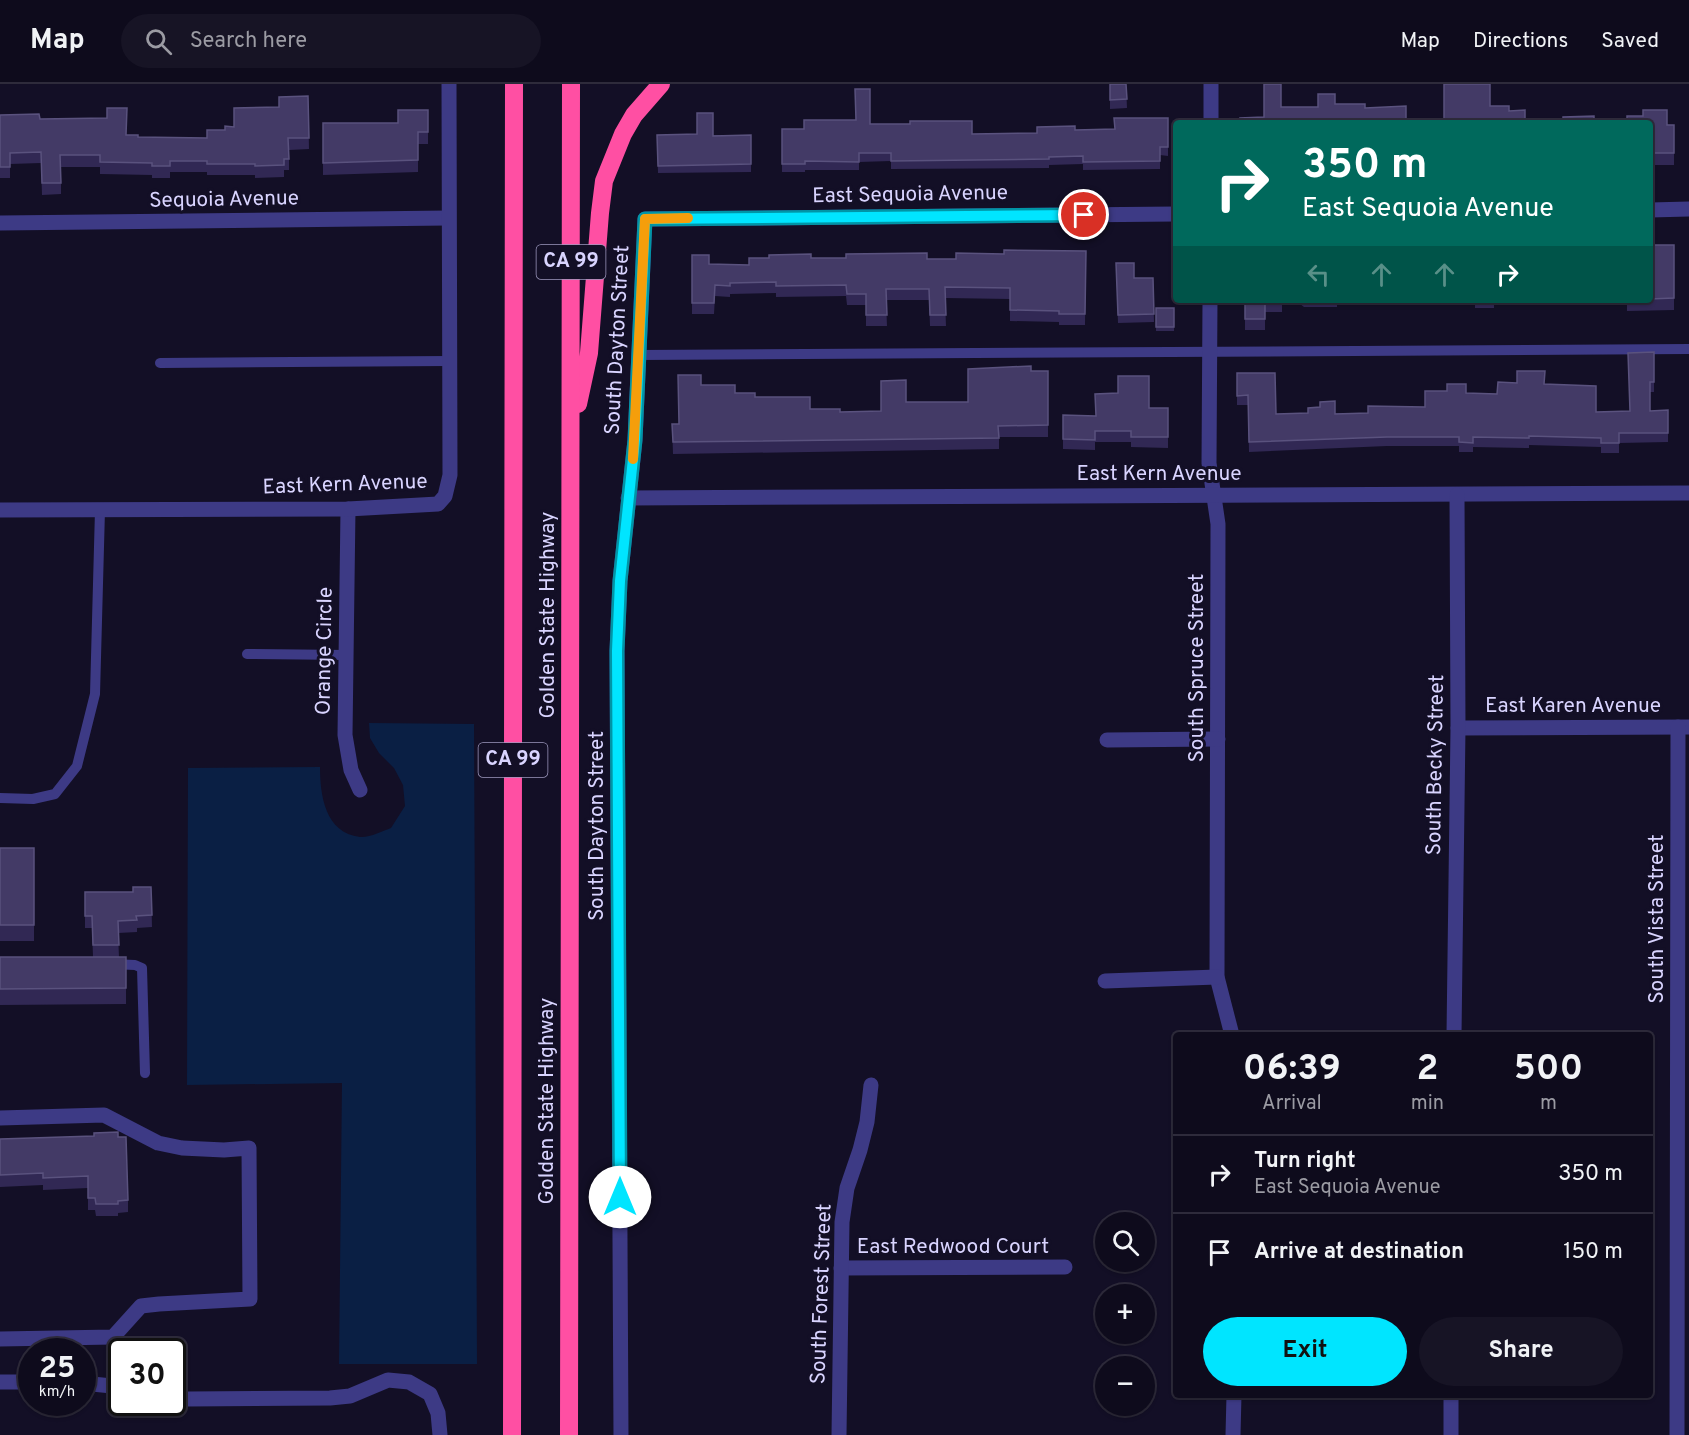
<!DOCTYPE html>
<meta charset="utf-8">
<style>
:root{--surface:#0e0b1c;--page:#171425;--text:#f1f3f6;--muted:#9b9ba3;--line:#2e2b3b;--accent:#00e5ff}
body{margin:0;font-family:Overpass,sans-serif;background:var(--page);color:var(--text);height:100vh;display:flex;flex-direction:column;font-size:22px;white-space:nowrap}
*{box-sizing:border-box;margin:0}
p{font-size:20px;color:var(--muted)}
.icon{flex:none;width:33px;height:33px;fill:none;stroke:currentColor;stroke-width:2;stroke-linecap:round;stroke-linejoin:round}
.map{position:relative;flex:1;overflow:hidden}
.sheet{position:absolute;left:1173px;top:948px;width:480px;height:366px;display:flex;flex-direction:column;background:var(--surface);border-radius:6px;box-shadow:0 2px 4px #0004,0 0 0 2px var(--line)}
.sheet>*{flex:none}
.top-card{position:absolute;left:1173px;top:36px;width:480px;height:183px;border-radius:6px;box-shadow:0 2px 4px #0004,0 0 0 2px var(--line);background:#00695c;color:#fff;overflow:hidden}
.fabs{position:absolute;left:1095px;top:1128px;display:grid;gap:12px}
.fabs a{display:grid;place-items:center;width:60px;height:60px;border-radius:50%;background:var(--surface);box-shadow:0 2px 4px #0004,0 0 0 2px var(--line);font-size:30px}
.speed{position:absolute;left:18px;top:1254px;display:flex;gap:12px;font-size:30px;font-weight:700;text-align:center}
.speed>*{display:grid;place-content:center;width:78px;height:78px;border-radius:50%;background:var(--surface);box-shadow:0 2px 4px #0004,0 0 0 2px var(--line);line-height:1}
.speed small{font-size:15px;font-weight:400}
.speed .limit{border:3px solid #111;border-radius:9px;background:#fff;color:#111}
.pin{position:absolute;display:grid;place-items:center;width:51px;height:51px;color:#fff;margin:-26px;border:3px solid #fff;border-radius:50%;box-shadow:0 2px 6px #0007}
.me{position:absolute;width:66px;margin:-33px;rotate:0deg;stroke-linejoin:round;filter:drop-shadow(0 0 4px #0008)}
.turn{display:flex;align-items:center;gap:21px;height:126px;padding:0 30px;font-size:27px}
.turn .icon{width:78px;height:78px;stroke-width:2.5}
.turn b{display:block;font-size:42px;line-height:51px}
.lanes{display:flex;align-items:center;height:57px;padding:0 30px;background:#0003;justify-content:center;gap:30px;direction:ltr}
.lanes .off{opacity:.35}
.eta{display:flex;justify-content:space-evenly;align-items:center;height:102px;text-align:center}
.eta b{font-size:36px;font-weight:700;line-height:42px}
.cta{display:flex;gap:12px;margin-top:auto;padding:12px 30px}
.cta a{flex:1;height:69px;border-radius:36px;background:var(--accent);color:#111;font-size:24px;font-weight:700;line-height:69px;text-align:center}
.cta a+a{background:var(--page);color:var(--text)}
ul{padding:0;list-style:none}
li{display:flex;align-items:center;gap:18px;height:78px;padding:0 30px;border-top:2px solid var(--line)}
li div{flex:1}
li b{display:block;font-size:22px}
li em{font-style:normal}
header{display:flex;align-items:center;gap:36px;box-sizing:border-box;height:84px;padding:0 30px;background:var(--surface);border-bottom:2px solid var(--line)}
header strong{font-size:28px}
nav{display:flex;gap:33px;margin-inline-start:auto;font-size:21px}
.search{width:420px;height:54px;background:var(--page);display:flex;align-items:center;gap:15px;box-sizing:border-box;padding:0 21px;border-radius:33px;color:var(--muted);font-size:22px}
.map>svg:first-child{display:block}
</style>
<header>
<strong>Map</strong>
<div class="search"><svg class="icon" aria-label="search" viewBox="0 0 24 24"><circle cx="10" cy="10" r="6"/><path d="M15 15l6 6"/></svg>Search here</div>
<nav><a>Map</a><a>Directions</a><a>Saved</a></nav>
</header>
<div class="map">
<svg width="1689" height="1351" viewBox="0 0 1689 1351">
<rect width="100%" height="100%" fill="#130f26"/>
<path fill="#0a1f44" d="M 369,639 L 474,640 L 477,1280 L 339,1280 L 342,999 L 187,1001 L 188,684 L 320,683 C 320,711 325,749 360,753 C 369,754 383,747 391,744 L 405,722 L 403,701 L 394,684 L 379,669 L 370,654 Z"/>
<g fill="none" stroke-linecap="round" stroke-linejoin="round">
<g stroke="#3d3a85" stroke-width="10">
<path d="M 639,271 L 1689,265"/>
<path d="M 160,279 L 449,277"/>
<path d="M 247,570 L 347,571"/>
<path d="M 0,714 L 33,715 L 55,710 L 77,682 L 95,610 L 100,426"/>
<path d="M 111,880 L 135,881 L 142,884 L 145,989"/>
</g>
<g stroke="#3d3a85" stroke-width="15">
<path d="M 1211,0 L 1211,39"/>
<path d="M 1650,126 L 1689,125"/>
<path d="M 0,139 L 448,134"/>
<path d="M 1210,216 L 1209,379 L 1218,440 L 1217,893 L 1232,951"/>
<path d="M 628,414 L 1689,409"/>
<path d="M 348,425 L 345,651 L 351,686 L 360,706"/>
<path d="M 0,426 L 348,425 L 438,420 L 445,412 L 450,391 L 449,0"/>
<path d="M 1458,644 L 1689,643"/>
<path d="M 1107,656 L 1218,655"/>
<path d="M 1105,897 L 1217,893"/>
<path d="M 1454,951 L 1458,644 L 1457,411"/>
<path d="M 0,1034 L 104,1031 L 158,1059 L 182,1064 L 224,1066 L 249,1064 L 250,1215 L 159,1220 L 141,1222 L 113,1253 L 0,1255"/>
<path d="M 841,1184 L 1065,1183"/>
<path d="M 0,1298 L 32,1298"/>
<path d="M 82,1299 L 122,1303"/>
<path d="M 172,1312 L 188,1315 L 330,1314 L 350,1312 L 388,1296 L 409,1298 L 430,1310 L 438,1329 L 440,1351"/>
<path d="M 621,1351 L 617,567 L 620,497 L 635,356 L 645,135 L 1176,130"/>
<path d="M 839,1351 L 842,1138 L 847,1104 L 860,1066 L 867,1038 L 871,1001"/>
<path d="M 1233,1351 L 1234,1311"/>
<path d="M 1451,1351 L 1451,1311"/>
<path d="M 1677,1351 L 1678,643"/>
</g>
<g stroke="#ff4fa3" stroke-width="18">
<path d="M 578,320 L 589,269 L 600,129 L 604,97 L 623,50 L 634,31 L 661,0"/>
<path d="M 512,1351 L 514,0"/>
<path d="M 569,1351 L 571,0"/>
</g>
</g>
<g fill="#312854">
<path d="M 1110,0 L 1126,0 L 1127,24 L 1110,25 Z"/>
<path d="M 308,12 L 309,65 L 289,66 L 289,86 L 284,86 L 284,93 L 255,94 L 255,91 L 207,91 L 207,88 L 170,88 L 170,94 L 152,94 L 152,91 L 100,90 L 100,83 L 61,83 L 61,110 L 42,111 L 41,79 L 10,80 L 10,94 L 0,94 L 0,31 L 40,35 L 138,53 L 207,54 L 279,23 Z"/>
<path d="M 428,26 L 428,60 L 418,60 L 418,88 L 323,91 L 323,39 L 398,39 Z"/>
<path d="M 1168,34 L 1168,72 L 1160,71 L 1160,85 L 1083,86 L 1083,80 L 1049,81 L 1049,84 L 891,85 L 891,77 L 859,78 L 859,86 L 805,86 L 805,88 L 782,88 L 782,45 L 804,45 L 870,40 L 972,50 L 1037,49 L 1075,46 L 1114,45 Z"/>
<path d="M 1650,39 L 1674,41 L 1674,81 L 1650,81 Z"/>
<path d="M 657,51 L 751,51 L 751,88 L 658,89 Z"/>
<path d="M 1650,161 L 1674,161 L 1674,226 L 1627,227 L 1627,216 L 1650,216 Z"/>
<path d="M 1086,167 L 1085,241 L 1059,241 L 1059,238 L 1010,237 L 1010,215 L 945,214 L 946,242 L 930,242 L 929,216 L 886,216 L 887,242 L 866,242 L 866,221 L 847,221 L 846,212 L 776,213 L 776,209 L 730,210 L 730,213 L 715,212 L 714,230 L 692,230 L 692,171 L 709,180 L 749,181 L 811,174 L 956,175 L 1004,170 Z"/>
<path d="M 1116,179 L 1134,194 L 1153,194 L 1154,238 L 1118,239 Z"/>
<path d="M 1245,216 L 1282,216 L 1282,228 L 1265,228 L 1265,246 L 1245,246 Z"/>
<path d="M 1295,216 L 1337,216 L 1337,223 L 1304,223 Z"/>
<path d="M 1462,216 L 1494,216 L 1494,224 L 1475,224 L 1475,217 L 1462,217 Z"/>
<rect x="1156" y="224" width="18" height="23"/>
<path d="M 1654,268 L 1654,308 L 1650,308 L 1650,327 L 1668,326 L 1668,358 L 1619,359 L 1619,369 L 1601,369 L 1601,363 L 1529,361 L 1529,364 L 1473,363 L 1473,368 L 1459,368 L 1459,362 L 1387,362 L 1249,368 L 1248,321 L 1237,321 L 1237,289 L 1276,330 L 1368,329 L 1425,323 L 1466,309 L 1497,310 L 1545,300 L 1596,328 L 1630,327 Z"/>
<path d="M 1031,287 L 1048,287 L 1048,353 L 999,353 L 999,365 L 673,370 L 672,340 L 679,340 L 701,301 L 810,325 L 840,328 L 881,327 L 906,318 L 968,318 Z"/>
<path d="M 1149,324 L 1168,324 L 1168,364 L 1131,363 L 1131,358 L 1095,358 L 1095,366 L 1063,365 L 1063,331 L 1095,332 Z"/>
<rect x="0" y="764" width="34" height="93"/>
<path d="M 151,803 L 152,843 L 137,844 L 137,848 L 118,849 L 119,873 L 126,873 L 126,920 L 0,921 L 0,873 L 93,873 L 92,844 L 85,844 L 85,808 L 133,808 Z"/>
<path d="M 94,1052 L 128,1116 L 128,1128 L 118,1129 L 118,1132 L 96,1132 L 95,1126 L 88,1126 L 88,1104 L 43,1106 L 43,1101 L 0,1103 L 0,1055 Z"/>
</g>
<g fill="#433a66" stroke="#5a527e" stroke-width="1.5">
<path d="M 1110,0 L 1126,0 L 1127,15 L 1110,16 Z"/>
<path d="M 1264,0 L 1281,0 L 1281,23 L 1318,23 L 1318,10 L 1335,10 L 1335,20 L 1365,20 L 1365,24 L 1406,22 L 1406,39 L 1241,39 L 1240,34 L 1264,33 Z"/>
<path d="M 1444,0 L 1490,0 L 1490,22 L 1509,22 L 1509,27 L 1525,26 L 1525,39 L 1444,39 Z"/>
<path d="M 855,5 L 870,5 L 870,40 L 910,40 L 910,37 L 972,37 L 972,50 L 1037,49 L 1037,43 L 1075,42 L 1075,46 L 1115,45 L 1114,34 L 1168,34 L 1168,63 L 1160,63 L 1160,77 L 1083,78 L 1083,72 L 1049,73 L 1049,75 L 891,77 L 891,69 L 859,69 L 859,78 L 805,77 L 805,80 L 782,80 L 782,45 L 804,45 L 804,36 L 856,36 Z"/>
<path d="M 308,12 L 309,54 L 288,54 L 289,75 L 284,75 L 284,81 L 255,82 L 255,80 L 207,80 L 207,77 L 170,77 L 170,82 L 152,82 L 152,79 L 100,78 L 100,71 L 60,71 L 61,99 L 42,99 L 41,68 L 10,69 L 10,83 L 0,83 L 0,31 L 39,30 L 40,35 L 107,34 L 107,24 L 127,24 L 126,51 L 138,51 L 138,53 L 207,54 L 207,46 L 225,46 L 225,42 L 234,43 L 234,24 L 279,23 L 279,13 Z"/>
<path d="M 398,26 L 428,26 L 428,48 L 418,48 L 418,76 L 323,79 L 323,39 L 398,39 Z"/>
<path d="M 1643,26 L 1667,26 L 1667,41 L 1674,41 L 1674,69 L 1650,69 L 1650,39 L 1627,39 L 1627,32 L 1643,32 Z"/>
<path d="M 697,29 L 713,29 L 713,52 L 751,51 L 751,80 L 658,82 L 657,51 L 697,50 Z"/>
<path d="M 1594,32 L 1594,39 L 1563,39 L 1563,33 Z"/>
<path d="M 1650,161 L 1674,161 L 1674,214 L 1650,215 Z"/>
<path d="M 1004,166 L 1086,167 L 1085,230 L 1059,230 L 1059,227 L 1010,226 L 1010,204 L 945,203 L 946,231 L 930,231 L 929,205 L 886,205 L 887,231 L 866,231 L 866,210 L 847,210 L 846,201 L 776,202 L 776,198 L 730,199 L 730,202 L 715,201 L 714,219 L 692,219 L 692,171 L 709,171 L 709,180 L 749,181 L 749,174 L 769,174 L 769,171 L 811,170 L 811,174 L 846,174 L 846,170 L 927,169 L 927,175 L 956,175 L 956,169 L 1004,170 Z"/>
<path d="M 1116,179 L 1134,179 L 1134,194 L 1153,194 L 1154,230 L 1118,231 Z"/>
<path d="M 1245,216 L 1282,216 L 1282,217 L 1265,217 L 1265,235 L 1245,235 Z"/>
<rect x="1156" y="224" width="18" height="19"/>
<path d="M 1654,268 L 1654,298 L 1650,298 L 1650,327 L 1668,326 L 1668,349 L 1619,349 L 1619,359 L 1601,359 L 1601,354 L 1529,352 L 1529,354 L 1473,353 L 1473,359 L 1459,358 L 1459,353 L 1387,353 L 1249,358 L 1248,311 L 1237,312 L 1237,289 L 1275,289 L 1276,330 L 1308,329 L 1308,324 L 1320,323 L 1320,318 L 1335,317 L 1335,330 L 1368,329 L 1368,322 L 1425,323 L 1425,307 L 1447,307 L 1447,300 L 1466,300 L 1466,309 L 1497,310 L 1498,298 L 1517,299 L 1517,287 L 1545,287 L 1544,300 L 1596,302 L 1596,328 L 1630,327 L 1628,269 Z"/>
<path d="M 1031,282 L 1031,287 L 1048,287 L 1048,341 L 998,342 L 999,354 L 673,358 L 672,340 L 679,340 L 678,291 L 701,291 L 701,301 L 735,301 L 735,309 L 755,309 L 755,313 L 810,313 L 810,325 L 840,325 L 840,328 L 881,327 L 881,297 L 906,296 L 906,318 L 968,318 L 968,285 Z"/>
<path d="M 1118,292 L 1149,292 L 1149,324 L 1168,324 L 1168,353 L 1131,353 L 1131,347 L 1095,347 L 1095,356 L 1063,355 L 1063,331 L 1096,332 L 1095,310 L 1118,309 Z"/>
<rect x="0" y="764" width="34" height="77"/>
<path d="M 133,803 L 151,803 L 152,831 L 136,832 L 137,836 L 118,837 L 119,861 L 93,861 L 92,832 L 85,832 L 85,808 L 133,808 Z"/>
<path d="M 0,873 L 126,873 L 126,904 L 0,905 Z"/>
<path d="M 118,1048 L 118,1053 L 126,1053 L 128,1116 L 118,1117 L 118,1120 L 96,1120 L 95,1114 L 88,1114 L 88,1092 L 43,1094 L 43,1089 L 0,1091 L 0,1055 L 94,1052 L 94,1049 Z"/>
</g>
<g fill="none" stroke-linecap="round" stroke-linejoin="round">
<g stroke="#0095a6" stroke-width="15">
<path id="route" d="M 620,1113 L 617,567 L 620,497 L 635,356 L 645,135 L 1084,131"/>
</g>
<use href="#route" stroke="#00e5ff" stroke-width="10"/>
<path stroke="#f59e0b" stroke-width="10" d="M 633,375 L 645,135 L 688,134"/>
</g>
<g text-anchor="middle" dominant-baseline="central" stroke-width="6" stroke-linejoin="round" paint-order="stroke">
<g fill="#130f26" stroke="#9e99be" stroke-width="1.5">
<rect x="536.5" y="161" width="69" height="34" rx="4.5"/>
<rect x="478.5" y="659" width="69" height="34" rx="4.5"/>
</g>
<g font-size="20" font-weight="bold" fill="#d9d4ff">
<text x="571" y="178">CA 99</text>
<text x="513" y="676">CA 99</text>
</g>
<g font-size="21" fill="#d9d4ff" stroke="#130f26">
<text transform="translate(910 111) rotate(-1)">East Sequoia Avenue</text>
<text transform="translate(224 116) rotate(-1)">Sequoia Avenue</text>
<text transform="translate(618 256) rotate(-87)">South Dayton Street</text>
<text x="1159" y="390">East Kern Avenue</text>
<text transform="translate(345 401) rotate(-2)">East Kern Avenue</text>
<text transform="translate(548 531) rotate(-90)">Golden State Highway</text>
<text transform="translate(325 567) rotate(-89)">Orange Circle</text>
<text transform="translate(1197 584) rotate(-90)">South Spruce Street</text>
<text x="1573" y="622">East Karen Avenue</text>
<text transform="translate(1436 681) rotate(-89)">South Becky Street</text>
<text transform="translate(597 742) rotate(-90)">South Dayton Street</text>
<text transform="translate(1657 835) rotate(-90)">South Vista Street</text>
<text transform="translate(547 1017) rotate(-90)">Golden State Highway</text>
<text x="953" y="1163">East Redwood Court</text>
<text transform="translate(822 1210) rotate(-88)">South Forest Street</text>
</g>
</g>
</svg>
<div class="fabs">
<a><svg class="icon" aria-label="search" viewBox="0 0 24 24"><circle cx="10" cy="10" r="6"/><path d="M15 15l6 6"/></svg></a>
<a>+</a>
<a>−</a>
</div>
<div class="speed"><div>25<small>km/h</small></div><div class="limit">30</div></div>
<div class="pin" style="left:1084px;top:131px;background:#d93025"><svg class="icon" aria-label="arrive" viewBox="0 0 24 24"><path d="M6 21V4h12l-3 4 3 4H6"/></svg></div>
<svg class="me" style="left:620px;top:1113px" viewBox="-20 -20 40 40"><circle r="19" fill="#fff"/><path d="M0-13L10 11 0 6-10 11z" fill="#00e5ff"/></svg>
<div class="top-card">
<div class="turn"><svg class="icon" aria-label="right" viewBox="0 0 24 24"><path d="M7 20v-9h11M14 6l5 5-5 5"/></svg><div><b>350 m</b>East Sequoia Avenue</div></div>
<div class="lanes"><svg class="icon off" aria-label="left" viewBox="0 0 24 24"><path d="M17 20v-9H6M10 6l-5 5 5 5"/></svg><svg class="icon off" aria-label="ahead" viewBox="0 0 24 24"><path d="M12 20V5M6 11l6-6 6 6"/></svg><svg class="icon off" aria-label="ahead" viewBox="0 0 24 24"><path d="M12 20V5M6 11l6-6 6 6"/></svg><svg class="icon" aria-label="right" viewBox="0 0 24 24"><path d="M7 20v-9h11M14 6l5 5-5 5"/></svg></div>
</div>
<section class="sheet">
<div class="eta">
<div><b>06:39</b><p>Arrival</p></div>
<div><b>2</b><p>min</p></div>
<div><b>500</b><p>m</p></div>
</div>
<ul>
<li><svg class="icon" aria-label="right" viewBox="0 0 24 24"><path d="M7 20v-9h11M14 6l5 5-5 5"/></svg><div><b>Turn right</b><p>East Sequoia Avenue</p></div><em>350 m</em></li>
<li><svg class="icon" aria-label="arrive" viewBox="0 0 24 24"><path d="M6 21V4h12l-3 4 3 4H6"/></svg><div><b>Arrive at destination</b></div><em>150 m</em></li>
</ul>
<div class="cta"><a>Exit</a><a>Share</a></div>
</section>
</div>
